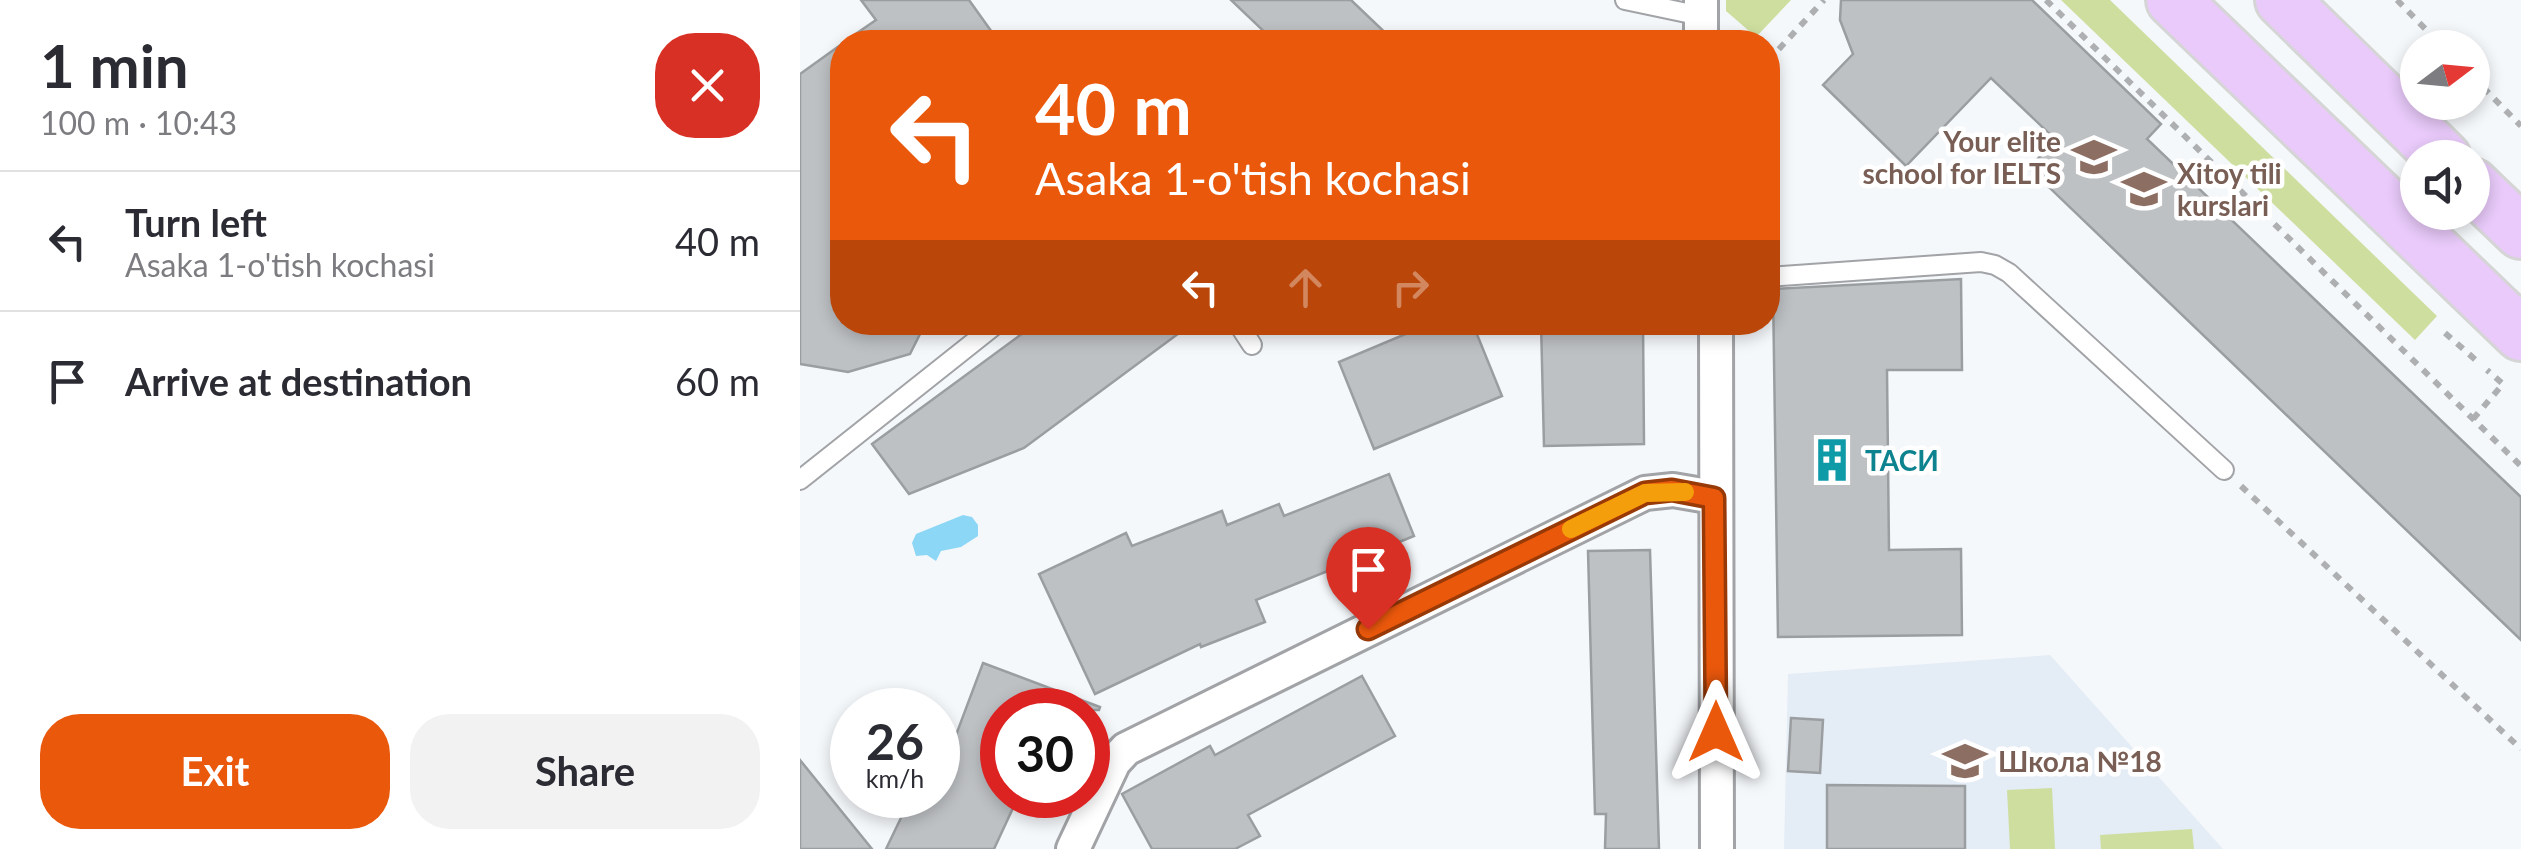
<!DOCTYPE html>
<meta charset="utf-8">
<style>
:root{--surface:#fff;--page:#f2f2f3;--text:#2b2b33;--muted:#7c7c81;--line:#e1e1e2;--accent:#ea580c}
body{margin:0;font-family:Lato,sans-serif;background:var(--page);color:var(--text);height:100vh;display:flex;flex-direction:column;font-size:38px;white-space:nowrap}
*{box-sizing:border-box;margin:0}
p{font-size:32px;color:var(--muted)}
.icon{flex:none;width:55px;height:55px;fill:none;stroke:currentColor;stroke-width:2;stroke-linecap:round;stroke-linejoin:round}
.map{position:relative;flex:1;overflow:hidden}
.side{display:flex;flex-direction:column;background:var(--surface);width:800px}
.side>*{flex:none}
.banner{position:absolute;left:30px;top:30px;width:950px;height:305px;border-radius:40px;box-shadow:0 5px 15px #0003;background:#ea580c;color:#fff;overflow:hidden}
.needle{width:65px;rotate:74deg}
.tools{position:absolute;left:1600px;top:30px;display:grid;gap:20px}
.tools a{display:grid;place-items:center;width:90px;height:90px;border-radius:50%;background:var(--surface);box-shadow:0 5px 15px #0003;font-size:50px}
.speed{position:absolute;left:30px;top:688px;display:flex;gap:20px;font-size:50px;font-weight:700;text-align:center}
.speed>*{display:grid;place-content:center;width:130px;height:130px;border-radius:50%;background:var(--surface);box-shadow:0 5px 15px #0003;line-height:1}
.speed small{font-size:25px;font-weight:400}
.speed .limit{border:15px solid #d22;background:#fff;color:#111}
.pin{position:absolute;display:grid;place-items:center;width:85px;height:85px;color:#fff;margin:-102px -42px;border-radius:50% 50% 50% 0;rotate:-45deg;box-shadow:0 0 10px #0007}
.pin .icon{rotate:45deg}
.me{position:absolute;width:110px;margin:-55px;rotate:0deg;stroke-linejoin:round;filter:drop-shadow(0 0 8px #0008)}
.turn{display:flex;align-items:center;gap:35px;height:210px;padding:0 40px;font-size:45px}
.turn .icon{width:130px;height:130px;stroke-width:2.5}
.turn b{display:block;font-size:70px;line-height:85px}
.lanes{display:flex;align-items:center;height:95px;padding:0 40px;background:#0003;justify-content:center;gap:50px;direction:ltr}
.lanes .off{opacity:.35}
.round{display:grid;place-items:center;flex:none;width:105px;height:105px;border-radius:40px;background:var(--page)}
.overview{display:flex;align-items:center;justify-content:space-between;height:170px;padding:0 40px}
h1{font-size:60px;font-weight:700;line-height:75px}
.cta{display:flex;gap:20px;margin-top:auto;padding:20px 40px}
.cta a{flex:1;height:115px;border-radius:40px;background:var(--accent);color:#fff;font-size:40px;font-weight:700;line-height:115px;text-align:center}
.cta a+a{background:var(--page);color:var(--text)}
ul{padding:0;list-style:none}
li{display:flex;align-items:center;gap:30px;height:140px;padding:0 40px;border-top:2px solid var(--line)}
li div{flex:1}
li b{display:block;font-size:38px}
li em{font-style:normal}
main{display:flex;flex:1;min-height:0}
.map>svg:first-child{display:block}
</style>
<main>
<section class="side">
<div class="overview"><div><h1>1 min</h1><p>100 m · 10:43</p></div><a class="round" style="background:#d93025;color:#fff"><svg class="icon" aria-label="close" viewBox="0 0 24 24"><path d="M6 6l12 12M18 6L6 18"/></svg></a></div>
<ul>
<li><svg class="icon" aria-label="left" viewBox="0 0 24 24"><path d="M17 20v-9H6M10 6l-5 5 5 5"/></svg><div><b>Turn left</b><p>Asaka 1-o'tish kochasi</p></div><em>40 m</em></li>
<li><svg class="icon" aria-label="arrive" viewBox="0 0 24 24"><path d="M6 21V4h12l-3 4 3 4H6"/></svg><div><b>Arrive at destination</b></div><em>60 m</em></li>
</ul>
<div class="cta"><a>Exit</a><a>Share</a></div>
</section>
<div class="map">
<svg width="1721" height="849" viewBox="0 0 1721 849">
<rect width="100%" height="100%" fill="#f5f8fb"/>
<path fill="#e4ecf5" d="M 1250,655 L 1423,849 L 984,849 L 988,674 Z"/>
<g fill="#cede9f">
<path d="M 926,0 L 991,0 L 956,37 L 926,11 Z"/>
<path d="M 1261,0 L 1310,0 L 1637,316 L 1615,340 Z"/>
<path d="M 1252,788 L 1255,849 L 1210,849 L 1207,790 Z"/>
<path d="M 1392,829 L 1394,849 L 1301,849 L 1300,835 Z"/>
</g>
<path fill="#8cd6f6" d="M 163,515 L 172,517 L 178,525 L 178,536 L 161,547 L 141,551 L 136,561 L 127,555 L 116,556 L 112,543 L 116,534 Z"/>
<g fill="#bec1c4" stroke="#9b9ea0" stroke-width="2.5">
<path d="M 61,0 L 169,0 L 199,42 L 44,42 L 76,20 Z"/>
<path d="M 431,0 L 551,0 L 595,42 L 475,42 Z"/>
<path d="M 1041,0 L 1232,0 L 1361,124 L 1347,139 L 1721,497 L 1721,640 L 1229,168 L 1256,140 L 1191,78 L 1106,166 L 1023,85 L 1053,54 L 1040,20 Z"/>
<path d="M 42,44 L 42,322 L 126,322 L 110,354 L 48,372 L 0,364 L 0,74 Z"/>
<path d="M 1161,279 L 1162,370 L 1087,370 L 1089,550 L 1161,549 L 1162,635 L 978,637 L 973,289 Z"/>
<path d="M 238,322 L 394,322 L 224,448 L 109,494 L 72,444 Z"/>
<path d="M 634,322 L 672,322 L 702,396 L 574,449 L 539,362 Z"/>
<path d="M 741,322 L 843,322 L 844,444 L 744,446 Z"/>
<path d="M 589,474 L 614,536 L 456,600 L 465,622 L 401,647 L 400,644 L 295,694 L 239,574 L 326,533 L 332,546 L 422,511 L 427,525 L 479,504 L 484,516 Z"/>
<path d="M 850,550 L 859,849 L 805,849 L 806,814 L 795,814 L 788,551 Z"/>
<path d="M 183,663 L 300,707 L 299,710 L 202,710 L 202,795 L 219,795 L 194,849 L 86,849 L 112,795 L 138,795 L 138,783 Z"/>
<path d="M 562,676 L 595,736 L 448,815 L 460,836 L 435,849 L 352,849 L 322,794 L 410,746 L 415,755 Z"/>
<path d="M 991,718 L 1023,720 L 1020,773 L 988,771 Z"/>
<path d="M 0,760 L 72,849 L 0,849 Z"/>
<path d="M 1027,785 L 1165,786 L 1165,849 L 1027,849 Z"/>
</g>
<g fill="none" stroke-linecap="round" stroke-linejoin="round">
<g stroke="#a1a3a6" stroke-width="22">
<g id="service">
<path d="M 825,0 L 901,16"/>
<path d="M 968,277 L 1181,262 L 1195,265 L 1209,273 L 1424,470"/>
<path d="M 437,322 L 452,345"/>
<path d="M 0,480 L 199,322"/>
</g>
</g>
<g stroke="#a1a3a6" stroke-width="38">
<g id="minor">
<path d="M 901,0 L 901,42"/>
<path d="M 916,322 L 917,849"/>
<path d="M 273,849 L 314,762 L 326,749 L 845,493 L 873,490 L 914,497"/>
</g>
</g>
<g stroke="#d5d5d6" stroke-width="58">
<g id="primary">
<path d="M 1373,0 L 1721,334"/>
<path d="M 1482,0 L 1644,158"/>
<path d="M 1672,185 L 1721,232"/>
</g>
</g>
<g stroke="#adafb1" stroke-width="6" stroke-dasharray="8 8" stroke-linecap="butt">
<path d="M 1246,0 L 1721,466"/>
<path d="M 1597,0 L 1644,48"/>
<path d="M 968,61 L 1024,0"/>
<path d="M 1672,76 L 1721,126"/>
<path d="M 1645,333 L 1678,362"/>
<path d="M 1673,419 L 1703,384 L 1687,370"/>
<path d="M 1441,486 L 1721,749"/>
</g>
<use href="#service" stroke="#fff" stroke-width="18"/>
<use href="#minor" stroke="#fff" stroke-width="32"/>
<use href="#primary" stroke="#e9cafa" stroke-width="52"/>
</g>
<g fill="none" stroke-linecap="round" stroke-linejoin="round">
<g stroke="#983908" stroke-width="25">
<path id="route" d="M 568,629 L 845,493 L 872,490 L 914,498 L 916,732"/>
</g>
<use href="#route" stroke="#ea580c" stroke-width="18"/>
<path stroke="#f59e0b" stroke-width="18" d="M 771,529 L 845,493 L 885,492"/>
</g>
<defs>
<g id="school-bare" transform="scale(3.45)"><path d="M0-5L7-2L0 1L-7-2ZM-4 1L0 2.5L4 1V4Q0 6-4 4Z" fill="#8d6e63" stroke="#fff" stroke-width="2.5" paint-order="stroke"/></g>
<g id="building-bare" transform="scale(3.45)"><path d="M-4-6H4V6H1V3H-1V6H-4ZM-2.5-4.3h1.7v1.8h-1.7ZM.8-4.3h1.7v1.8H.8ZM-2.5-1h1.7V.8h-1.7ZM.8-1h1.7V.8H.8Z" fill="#0f9aa8" stroke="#fff" stroke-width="2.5" paint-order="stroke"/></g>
</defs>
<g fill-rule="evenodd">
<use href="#school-bare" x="1294" y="157"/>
<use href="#school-bare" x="1344" y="189"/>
<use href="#building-bare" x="1032" y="460"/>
<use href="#school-bare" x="1165" y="761"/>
</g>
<g text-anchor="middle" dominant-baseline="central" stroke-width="9" stroke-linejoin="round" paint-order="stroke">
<g font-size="28" font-weight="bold" fill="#785e54" stroke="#fff" text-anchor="start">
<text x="1261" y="141" text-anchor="end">Your elite<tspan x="1261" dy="32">school for IELTS</tspan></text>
<text x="1377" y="173">Xitoy tili<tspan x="1377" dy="32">kurslari</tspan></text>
<text x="1198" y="761">Школа №18</text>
</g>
<g font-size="28" font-weight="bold" fill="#0d838f" stroke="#fff" text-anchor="start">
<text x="1065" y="460">ТАСИ</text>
</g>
</g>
</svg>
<div class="tools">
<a><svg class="needle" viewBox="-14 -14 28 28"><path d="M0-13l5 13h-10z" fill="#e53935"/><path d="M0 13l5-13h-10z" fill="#7c7c81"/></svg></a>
<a><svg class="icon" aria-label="sound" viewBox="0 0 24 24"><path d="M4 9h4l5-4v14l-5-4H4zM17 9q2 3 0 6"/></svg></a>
</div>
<div class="speed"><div>26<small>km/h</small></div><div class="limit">30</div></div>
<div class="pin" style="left:568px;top:629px;background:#d93025"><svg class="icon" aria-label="arrive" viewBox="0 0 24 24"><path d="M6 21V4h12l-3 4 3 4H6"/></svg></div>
<svg class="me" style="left:916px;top:732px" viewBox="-20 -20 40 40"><path d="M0-17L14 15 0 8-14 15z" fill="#ea580c" stroke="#fff" stroke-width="4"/></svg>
<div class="banner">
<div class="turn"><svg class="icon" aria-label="left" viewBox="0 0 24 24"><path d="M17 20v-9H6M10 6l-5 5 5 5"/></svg><div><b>40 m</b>Asaka 1-o'tish kochasi</div></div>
<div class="lanes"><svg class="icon" aria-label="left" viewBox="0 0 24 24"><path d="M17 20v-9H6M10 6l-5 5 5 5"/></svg><svg class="icon off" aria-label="ahead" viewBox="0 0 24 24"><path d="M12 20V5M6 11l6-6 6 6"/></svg><svg class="icon off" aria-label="right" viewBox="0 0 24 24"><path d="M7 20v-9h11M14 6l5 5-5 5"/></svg></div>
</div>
</div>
</main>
